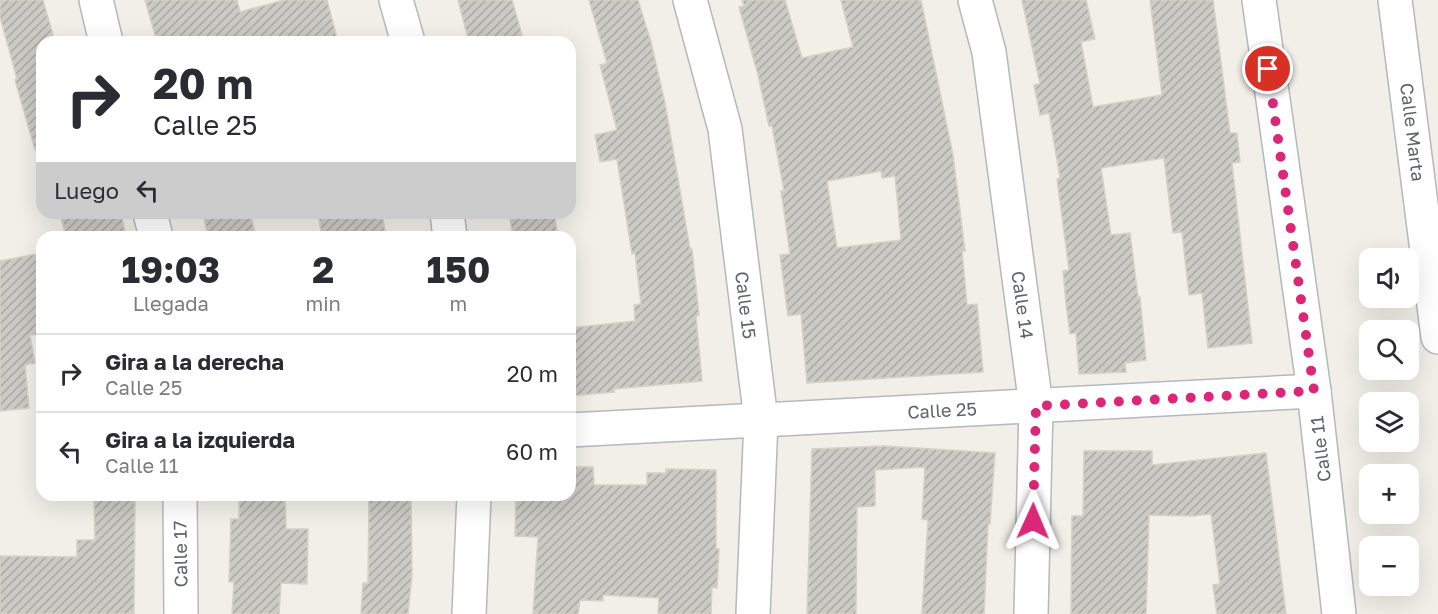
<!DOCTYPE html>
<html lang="es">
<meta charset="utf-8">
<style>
:root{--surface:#fff;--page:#f7f7f7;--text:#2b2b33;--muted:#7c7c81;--line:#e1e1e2}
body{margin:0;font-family:"Golos Text",sans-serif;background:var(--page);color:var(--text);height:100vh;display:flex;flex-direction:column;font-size:22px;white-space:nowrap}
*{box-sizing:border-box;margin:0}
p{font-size:20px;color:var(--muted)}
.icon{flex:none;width:33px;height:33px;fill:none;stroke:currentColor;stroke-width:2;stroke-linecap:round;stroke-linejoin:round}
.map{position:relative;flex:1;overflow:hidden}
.details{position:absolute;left:36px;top:231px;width:540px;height:270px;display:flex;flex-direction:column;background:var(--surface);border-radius:18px;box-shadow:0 6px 24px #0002}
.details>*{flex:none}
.guide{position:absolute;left:36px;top:36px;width:540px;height:183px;border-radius:18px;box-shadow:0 6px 24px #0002;background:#fff;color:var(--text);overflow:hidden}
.fabs{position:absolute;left:1359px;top:248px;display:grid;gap:12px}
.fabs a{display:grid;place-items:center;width:60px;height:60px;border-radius:12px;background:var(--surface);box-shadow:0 6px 24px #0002;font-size:30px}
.pin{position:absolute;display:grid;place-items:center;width:51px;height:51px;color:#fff;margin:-26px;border:3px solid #fff;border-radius:50%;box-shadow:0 2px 6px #0007}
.me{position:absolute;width:66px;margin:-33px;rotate:1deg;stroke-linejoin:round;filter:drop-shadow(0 0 4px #0008)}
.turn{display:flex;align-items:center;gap:21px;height:126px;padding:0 18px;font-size:27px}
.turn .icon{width:78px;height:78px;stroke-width:2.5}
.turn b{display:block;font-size:42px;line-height:51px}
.then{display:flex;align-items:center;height:57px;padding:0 18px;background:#0003;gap:12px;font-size:22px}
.eta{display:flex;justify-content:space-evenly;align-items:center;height:102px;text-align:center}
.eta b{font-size:36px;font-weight:700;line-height:42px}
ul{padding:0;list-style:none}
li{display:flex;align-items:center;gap:18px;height:78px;padding:0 18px;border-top:2px solid var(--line)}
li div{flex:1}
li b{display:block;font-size:22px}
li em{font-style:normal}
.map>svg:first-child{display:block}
</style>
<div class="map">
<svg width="1438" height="614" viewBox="0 0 1438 614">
<defs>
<pattern id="building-hatch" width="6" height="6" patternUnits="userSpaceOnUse" patternTransform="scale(1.5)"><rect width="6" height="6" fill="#cccac5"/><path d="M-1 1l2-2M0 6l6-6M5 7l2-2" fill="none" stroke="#a9a8a4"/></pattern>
</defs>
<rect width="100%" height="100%" fill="#f1efe8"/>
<g fill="url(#building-hatch)" stroke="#d6d1c6" stroke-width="1.5" fill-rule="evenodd">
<path d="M 0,0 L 43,0 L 55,42 L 42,42 L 42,149 L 35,150 L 15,80 L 17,79 L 0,17 Z"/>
<path d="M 145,0 L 237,0 L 240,12 L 284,0 L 327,0 L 338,42 L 157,42 Z"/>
<path d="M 458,0 L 512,0 L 524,42 L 469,42 Z"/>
<path d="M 589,0 L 638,0 L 651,42 L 665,103 L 690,249 L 692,249 L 699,315 L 696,316 L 702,381 L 614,389 L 614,392 L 570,396 L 570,328 L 635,321 L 634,305 L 641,304 L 635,253 L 632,254 L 617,159 L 600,162 L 595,135 L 617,130 L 600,65 L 607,63 Z"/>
<path d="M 742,0 L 785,0 L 802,58 L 853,47 L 841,0 L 921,0 L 953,155 L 965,251 L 962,251 L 967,305 L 977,304 L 983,372 L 807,383 L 801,314 L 788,316 L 780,255 L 790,254 L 781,191 L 784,191 L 772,126 L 769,126 L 758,75 L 739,7 L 744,6 ZM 881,171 L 882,178 L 895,176 L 901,240 L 837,248 L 827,181 Z"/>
<path d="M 1022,0 L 1086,0 L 1095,39 L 1081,42 L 1093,107 L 1162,95 L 1150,0 L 1213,0 L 1230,133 L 1237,133 L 1240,162 L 1232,163 L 1252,343 L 1208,348 L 1202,293 L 1189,295 L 1182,232 L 1173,233 L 1164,158 L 1101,168 L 1111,235 L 1130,233 L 1138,297 L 1140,297 L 1146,360 L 1125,363 L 1126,372 L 1079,374 L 1076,333 L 1070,334 L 1066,304 L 1063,271 L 1069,270 L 1057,179 L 1060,178 L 1049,113 L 1040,115 L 1034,85 L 1040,84 Z"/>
<path d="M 60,213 L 121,213 L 126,237 L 66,237 Z"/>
<path d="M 203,213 L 250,213 L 256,237 L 208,237 Z"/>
<path d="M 318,213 L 382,213 L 386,237 L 322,237 Z"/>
<path d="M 509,213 L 554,213 L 558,237 L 513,237 Z"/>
<path d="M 42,253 L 42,334 L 30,335 L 35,363 L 25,365 L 29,408 L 0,411 L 0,261 Z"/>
<path d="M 884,446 L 995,453 L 990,524 L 988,524 L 984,614 L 922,614 L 928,520 L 922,519 L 925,467 L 875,470 L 875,506 L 857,507 L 856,614 L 807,614 L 812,449 Z"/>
<path d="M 1084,451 L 1152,451 L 1152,465 L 1266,453 L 1286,614 L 1217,614 L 1213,585 L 1220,584 L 1211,514 L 1193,516 L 1149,515 L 1146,614 L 1071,614 L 1072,516 L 1083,516 Z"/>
<path d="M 570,467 L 593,467 L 594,485 L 647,485 L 647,473 L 666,473 L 666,469 L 716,470 L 716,548 L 719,549 L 717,588 L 712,587 L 711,614 L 658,614 L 659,598 L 603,595 L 603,601 L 580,600 L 578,614 L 533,614 L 538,537 L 515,536 L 516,495 L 570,495 Z"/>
<path d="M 239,495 L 285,495 L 286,529 L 308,529 L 307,584 L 281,583 L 279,614 L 232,614 L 234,582 L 229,582 L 231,519 L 239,519 Z"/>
<path d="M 369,495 L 411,495 L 412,574 L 408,614 L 361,614 L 363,583 L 368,583 Z"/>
<path d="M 94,498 L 135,498 L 134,614 L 0,614 L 0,556 L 77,557 L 77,540 L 95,540 Z"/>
</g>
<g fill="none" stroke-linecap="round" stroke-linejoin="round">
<g stroke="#b5b8bc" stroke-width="36">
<g id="street">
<path d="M 96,0 L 106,42"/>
<path d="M 396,0 L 408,42"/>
<path d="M 690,0 L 725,129 L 761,420 L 753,614"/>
<path d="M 975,0 L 989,52 L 1036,406 L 1031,614"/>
<path d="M 1259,0 L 1314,391 L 1339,614"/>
<path d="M 1395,0 L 1438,337"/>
<path d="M 150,213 L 156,237"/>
<path d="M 447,213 L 450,237"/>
<path d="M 570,430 L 1314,391"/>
<path d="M 180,495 L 181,614"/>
<path d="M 469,614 L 474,495"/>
</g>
</g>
<use href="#street" stroke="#fff" stroke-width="33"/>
</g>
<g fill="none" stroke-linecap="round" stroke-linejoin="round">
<path stroke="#db2777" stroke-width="10" stroke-dasharray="0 18" d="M 1033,521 L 1036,406 L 1314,391 L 1268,69"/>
</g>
<g text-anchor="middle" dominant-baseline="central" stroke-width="4.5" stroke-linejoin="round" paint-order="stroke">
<g font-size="18" fill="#5f6368" stroke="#fff">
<text transform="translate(1413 132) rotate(83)">Calle Marta</text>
<text transform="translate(746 305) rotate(83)">Calle 15</text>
<text transform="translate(1023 305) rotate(82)">Calle 14</text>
<text transform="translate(942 410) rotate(-3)">Calle 25</text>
<text transform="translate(1320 449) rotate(-97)">Calle 11</text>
<text transform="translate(180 554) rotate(-91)">Calle 17</text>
</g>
</g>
</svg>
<div class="fabs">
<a><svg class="icon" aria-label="sound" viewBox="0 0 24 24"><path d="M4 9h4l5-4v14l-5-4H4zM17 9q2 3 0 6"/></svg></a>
<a><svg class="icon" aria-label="search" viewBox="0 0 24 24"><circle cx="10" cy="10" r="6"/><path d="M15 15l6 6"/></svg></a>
<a><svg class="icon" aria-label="layers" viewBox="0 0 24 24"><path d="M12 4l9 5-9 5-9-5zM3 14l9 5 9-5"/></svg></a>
<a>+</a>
<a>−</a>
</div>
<div class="pin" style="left:1268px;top:69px;background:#d93025"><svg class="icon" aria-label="arrive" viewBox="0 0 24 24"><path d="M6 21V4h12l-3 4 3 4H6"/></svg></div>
<svg class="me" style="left:1033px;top:521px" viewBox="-20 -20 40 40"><path d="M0-17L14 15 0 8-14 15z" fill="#db2777" stroke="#fff" stroke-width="4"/></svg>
<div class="guide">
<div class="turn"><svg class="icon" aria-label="right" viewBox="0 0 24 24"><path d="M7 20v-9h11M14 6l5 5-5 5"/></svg><div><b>20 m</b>Calle 25</div></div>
<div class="then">Luego<svg class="icon" aria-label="left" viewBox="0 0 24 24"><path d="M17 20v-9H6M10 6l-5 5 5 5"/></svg></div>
</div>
<section class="details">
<div class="eta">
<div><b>19:03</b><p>Llegada</p></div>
<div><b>2</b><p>min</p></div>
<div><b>150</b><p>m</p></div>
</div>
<ul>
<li><svg class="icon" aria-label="right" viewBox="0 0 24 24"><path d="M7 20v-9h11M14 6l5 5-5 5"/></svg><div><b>Gira a la derecha</b><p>Calle 25</p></div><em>20 m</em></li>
<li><svg class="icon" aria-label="left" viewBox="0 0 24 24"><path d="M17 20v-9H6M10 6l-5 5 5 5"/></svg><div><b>Gira a la izquierda</b><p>Calle 11</p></div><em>60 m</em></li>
</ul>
</section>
</div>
